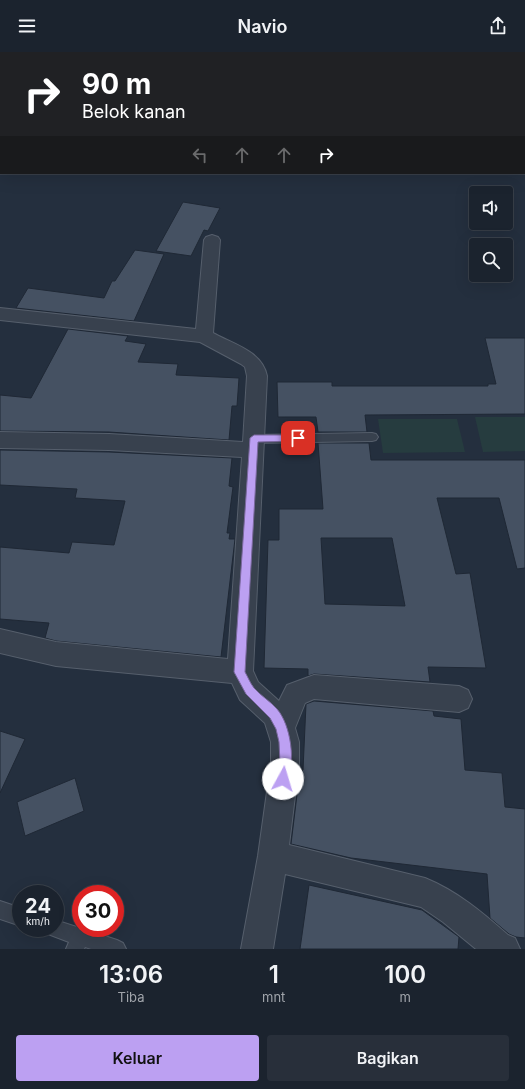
<!DOCTYPE html>
<html lang="id">
<style>
:root{--surface:#1b232e;--page:#282f3a;--text:#f1f3f6;--muted:#a0a4aa;--line:#39404a;--accent:#bca0f2}
body{margin:0;font-family:Inter,sans-serif;background:var(--page);color:var(--text);height:100vh;display:flex;flex-direction:column;font-size:15px;white-space:nowrap}
*{box-sizing:border-box;margin:0}
p{font-size:13px;color:var(--muted)}
.icon{flex:none;width:22px;height:22px;fill:none;stroke:currentColor;stroke-width:2;stroke-linecap:round;stroke-linejoin:round}
.map{position:relative;height:897px;overflow:hidden}
.details{display:flex;flex-direction:column;background:var(--surface);flex:1}
.details>*{flex:none}
.top-card{position:absolute;left:0px;top:0px;width:525px;height:122px;box-shadow:0 4px 16px #0002,0 0 0 1px var(--line);background:#202124;color:#fff;overflow:hidden}
.controls{position:absolute;left:469px;top:134px;display:grid;gap:8px}
.controls a{display:grid;place-items:center;width:44px;height:44px;border-radius:4px;background:var(--surface);box-shadow:0 4px 16px #0002,0 0 0 1px var(--line);font-size:20px}
.speed{position:absolute;left:12px;top:833px;display:flex;gap:8px;font-size:20px;font-weight:700;text-align:center}
.speed>*{display:grid;place-content:center;width:52px;height:52px;border-radius:50%;background:var(--surface);box-shadow:0 4px 16px #0002,0 0 0 1px var(--line);line-height:1}
.speed small{font-size:10px;font-weight:400}
.speed .limit{border:6px solid #d22;background:#fff;color:#111}
.pin{position:absolute;display:grid;place-items:center;width:34px;height:34px;color:#fff;margin:-17px;border-radius:8px;box-shadow:0 2px 6px #0006}
.me{position:absolute;width:44px;margin:-22px;rotate:6deg;stroke-linejoin:round;filter:drop-shadow(0 0 3px #0008)}
.turn{display:flex;align-items:center;gap:14px;height:84px;padding:0 16px;font-size:18px}
.turn .icon{width:52px;height:52px;stroke-width:2.5}
.turn b{display:block;font-size:28px;line-height:34px}
.lanes{display:flex;align-items:center;height:38px;padding:0 16px;background:#0003;justify-content:center;gap:20px;direction:ltr}
.lanes .off{opacity:.35}
.eta{display:flex;justify-content:space-evenly;align-items:center;height:68px;text-align:center}
.eta b{font-size:24px;font-weight:600;line-height:28px}
.button{display:flex;gap:8px;margin-top:auto;padding:8px 16px}
.button a{flex:1;height:46px;border-radius:4px;background:var(--accent);color:#111;font-size:16px;font-weight:600;line-height:46px;text-align:center}
.button a+a{background:var(--page);color:var(--text)}
header{display:flex;justify-content:space-between;align-items:center;height:52px;padding:0 16px;background:var(--surface);font-size:18px;font-weight:600}
.map>svg:first-child{display:block}
</style>
<header><svg class="icon" aria-label="menu" viewBox="0 0 24 24"><path d="M4 6h16M4 12h16M4 18h16"/></svg>Navio<svg class="icon" aria-label="share" viewBox="0 0 24 24"><path d="M12 15V3M7 8l5-5 5 5M5 13v7h14v-7"/></svg></header>
<div class="map">
<svg width="525" height="897" viewBox="0 0 525 897">
<rect width="100%" height="100%" fill="#242f3e"/>
<g fill="#263c3f">
<path d="M 475,365 L 525,365 L 525,399 L 483,400 Z"/>
<path d="M 378,367 L 457,367 L 465,400 L 383,401 Z"/>
</g>
<g fill="#455162" stroke="#1f2835" fill-rule="evenodd">
<path d="M 183,150 L 220,156 L 208,179 L 204,178 L 191,204 L 156,199 Z"/>
<path d="M 135,198 L 164,202 L 134,269 L 16,256 L 28,236 L 104,246 L 112,229 L 115,229 Z"/>
<path d="M 68,277 L 128,284 L 125,289 L 146,292 L 138,310 L 178,312 L 176,323 L 239,326 L 237,354 L 232,354 L 229,388 L 109,380 L 0,379 L 0,343 L 31,346 Z"/>
<path d="M 485,286 L 525,286 L 525,362 L 365,363 L 367,380 L 318,380 L 316,365 L 278,365 L 277,330 L 332,330 L 332,334 L 488,334 L 488,332 L 496,332 Z"/>
<path d="M 318,391 L 369,391 L 371,408 L 525,408 L 525,516 L 517,517 L 499,446 L 437,446 L 456,522 L 470,521 L 486,616 L 428,615 L 430,630 L 314,622 L 308,624 L 308,617 L 264,616 L 268,488 L 279,488 L 279,457 L 323,457 ZM 321,486 L 392,486 L 405,554 L 325,552 Z"/>
<path d="M 0,398 L 109,400 L 232,406 L 229,434 L 233,435 L 227,481 L 230,481 L 229,487 L 235,487 L 221,605 L 56,589 L 45,586 L 49,571 L 0,567 L 0,495 L 69,501 L 72,490 L 114,493 L 125,449 L 75,446 L 77,437 L 0,433 Z"/>
<path d="M 314,649 L 433,659 L 434,664 L 461,667 L 465,718 L 502,721 L 505,755 L 525,757 L 525,886 L 516,885 L 509,882 L 490,866 L 487,822 L 351,806 L 291,792 L 300,718 L 303,718 L 306,652 Z"/>
<path d="M 0,679 L 25,687 L 0,741 Z"/>
<path d="M 75,726 L 84,759 L 25,784 L 17,750 Z"/>
<path d="M 309,833 L 422,858 L 459,885 L 458,897 L 300,897 Z"/>
</g>
<g fill="none" stroke-linecap="round" stroke-linejoin="round">
<g stroke="#565f6c" stroke-width="2">
<g id="service">
<path d="M 372,381 L 376,382 L 378,385 L 376,388 L 372,389 L 254,391 L 250,390 L 248,387 L 250,384 L 254,383 Z"/>
<path d="M 0,849 L 21,856 L 21,874 L 0,867 Z"/>
<path d="M 55,868 L 117,888 L 123,891 L 126,897 L 91,897 L 85,895 L 84,897 L 66,897 L 69,890 L 48,882 L 45,876 L 55,876 Z"/>
</g>
</g>
<g stroke="#565f6c" stroke-width="2">
<g id="minor">
<path d="M 153,0 L 168,0 L 169,1 L 154,1 Z"/>
<rect x="267" y="0" width="12" height="1"/>
<rect x="348" y="0" width="12" height="1"/>
<rect x="425" y="0" width="12" height="1"/>
<rect x="501" y="0" width="12" height="1"/>
<rect x="524" y="4" width="1" height="8"/>
<rect x="0" y="8" width="1" height="8"/>
<rect x="524" y="51" width="1" height="11"/>
<rect x="0" y="70" width="1" height="8"/>
<path d="M 212,183 L 218,185 L 220,188 L 213,281 C 233,292 262,299 267,324 L 253,619 L 258,630 L 279,649 L 287,633 L 314,623 L 459,634 L 468,638 L 472,647 L 468,656 L 459,660 L 314,647 L 305,651 L 295,676 L 299,690 L 299,711 L 289,793 L 425,826 C 457,839 482,860 508,883 L 515,886 L 520,897 L 476,897 L 443,870 L 421,855 L 285,822 L 273,897 L 241,897 L 258,804 L 271,711 L 271,690 L 265,671 L 240,648 L 232,631 L 56,614 L 0,601 L 0,577 L 56,590 L 228,607 L 242,405 L 109,398 L 0,396 L 0,380 L 109,382 L 243,390 L 247,324 L 245,315 L 241,312 L 200,290 L 0,268 L 0,256 L 196,277 L 204,188 L 206,185 Z"/>
</g>
</g>
<use href="#service" fill="#38414e" fill-rule="evenodd"/>
<use href="#minor" fill="#38414e" fill-rule="evenodd"/>
</g>
<path fill="#bca0f2" stroke="#7a689d" d="M 254,383 L 298,383 L 302,386 L 298,389 L 258,390 L 245,620 C 248,625 250,631 254,636 C 261,644 270,649 277,657 C 291,673 296,711 287,731 L 283,733 L 279,731 L 277,727 L 280,711 L 279,690 L 276,677 L 270,666 L 246,642 L 234,620 L 250,386 Z"/>
</svg>
<div class="controls">
<a><svg class="icon" aria-label="sound" viewBox="0 0 24 24"><path d="M4 9h4l5-4v14l-5-4H4zM17 9q2 3 0 6"/></svg></a>
<a><svg class="icon" aria-label="search" viewBox="0 0 24 24"><circle cx="10" cy="10" r="6"/><path d="M15 15l6 6"/></svg></a>
</div>
<div class="speed"><div>24<small>km/h</small></div><div class="limit">30</div></div>
<div class="pin" style="left:298px;top:386px;background:#d93025"><svg class="icon" aria-label="arrive" viewBox="0 0 24 24"><path d="M6 21V4h12l-3 4 3 4H6"/></svg></div>
<svg class="me" style="left:283px;top:727px" viewBox="-20 -20 40 40"><circle r="19" fill="#fff"/><path d="M0-13L10 11 0 6-10 11z" fill="#bca0f2"/></svg>
<div class="top-card">
<div class="turn"><svg class="icon" aria-label="right" viewBox="0 0 24 24"><path d="M7 20v-9h11M14 6l5 5-5 5"/></svg><div><b>90 m</b>Belok kanan</div></div>
<div class="lanes"><svg class="icon off" aria-label="left" viewBox="0 0 24 24"><path d="M17 20v-9H6M10 6l-5 5 5 5"/></svg><svg class="icon off" aria-label="ahead" viewBox="0 0 24 24"><path d="M12 20V5M6 11l6-6 6 6"/></svg><svg class="icon off" aria-label="ahead" viewBox="0 0 24 24"><path d="M12 20V5M6 11l6-6 6 6"/></svg><svg class="icon" aria-label="right" viewBox="0 0 24 24"><path d="M7 20v-9h11M14 6l5 5-5 5"/></svg></div>
</div>
</div>
<section class="details">
<div class="eta">
<div><b>13:06</b><p>Tiba</p></div>
<div><b>1</b><p>mnt</p></div>
<div><b>100</b><p>m</p></div>
</div>
<div class="button"><a>Keluar</a><a>Bagikan</a></div>
</section>
